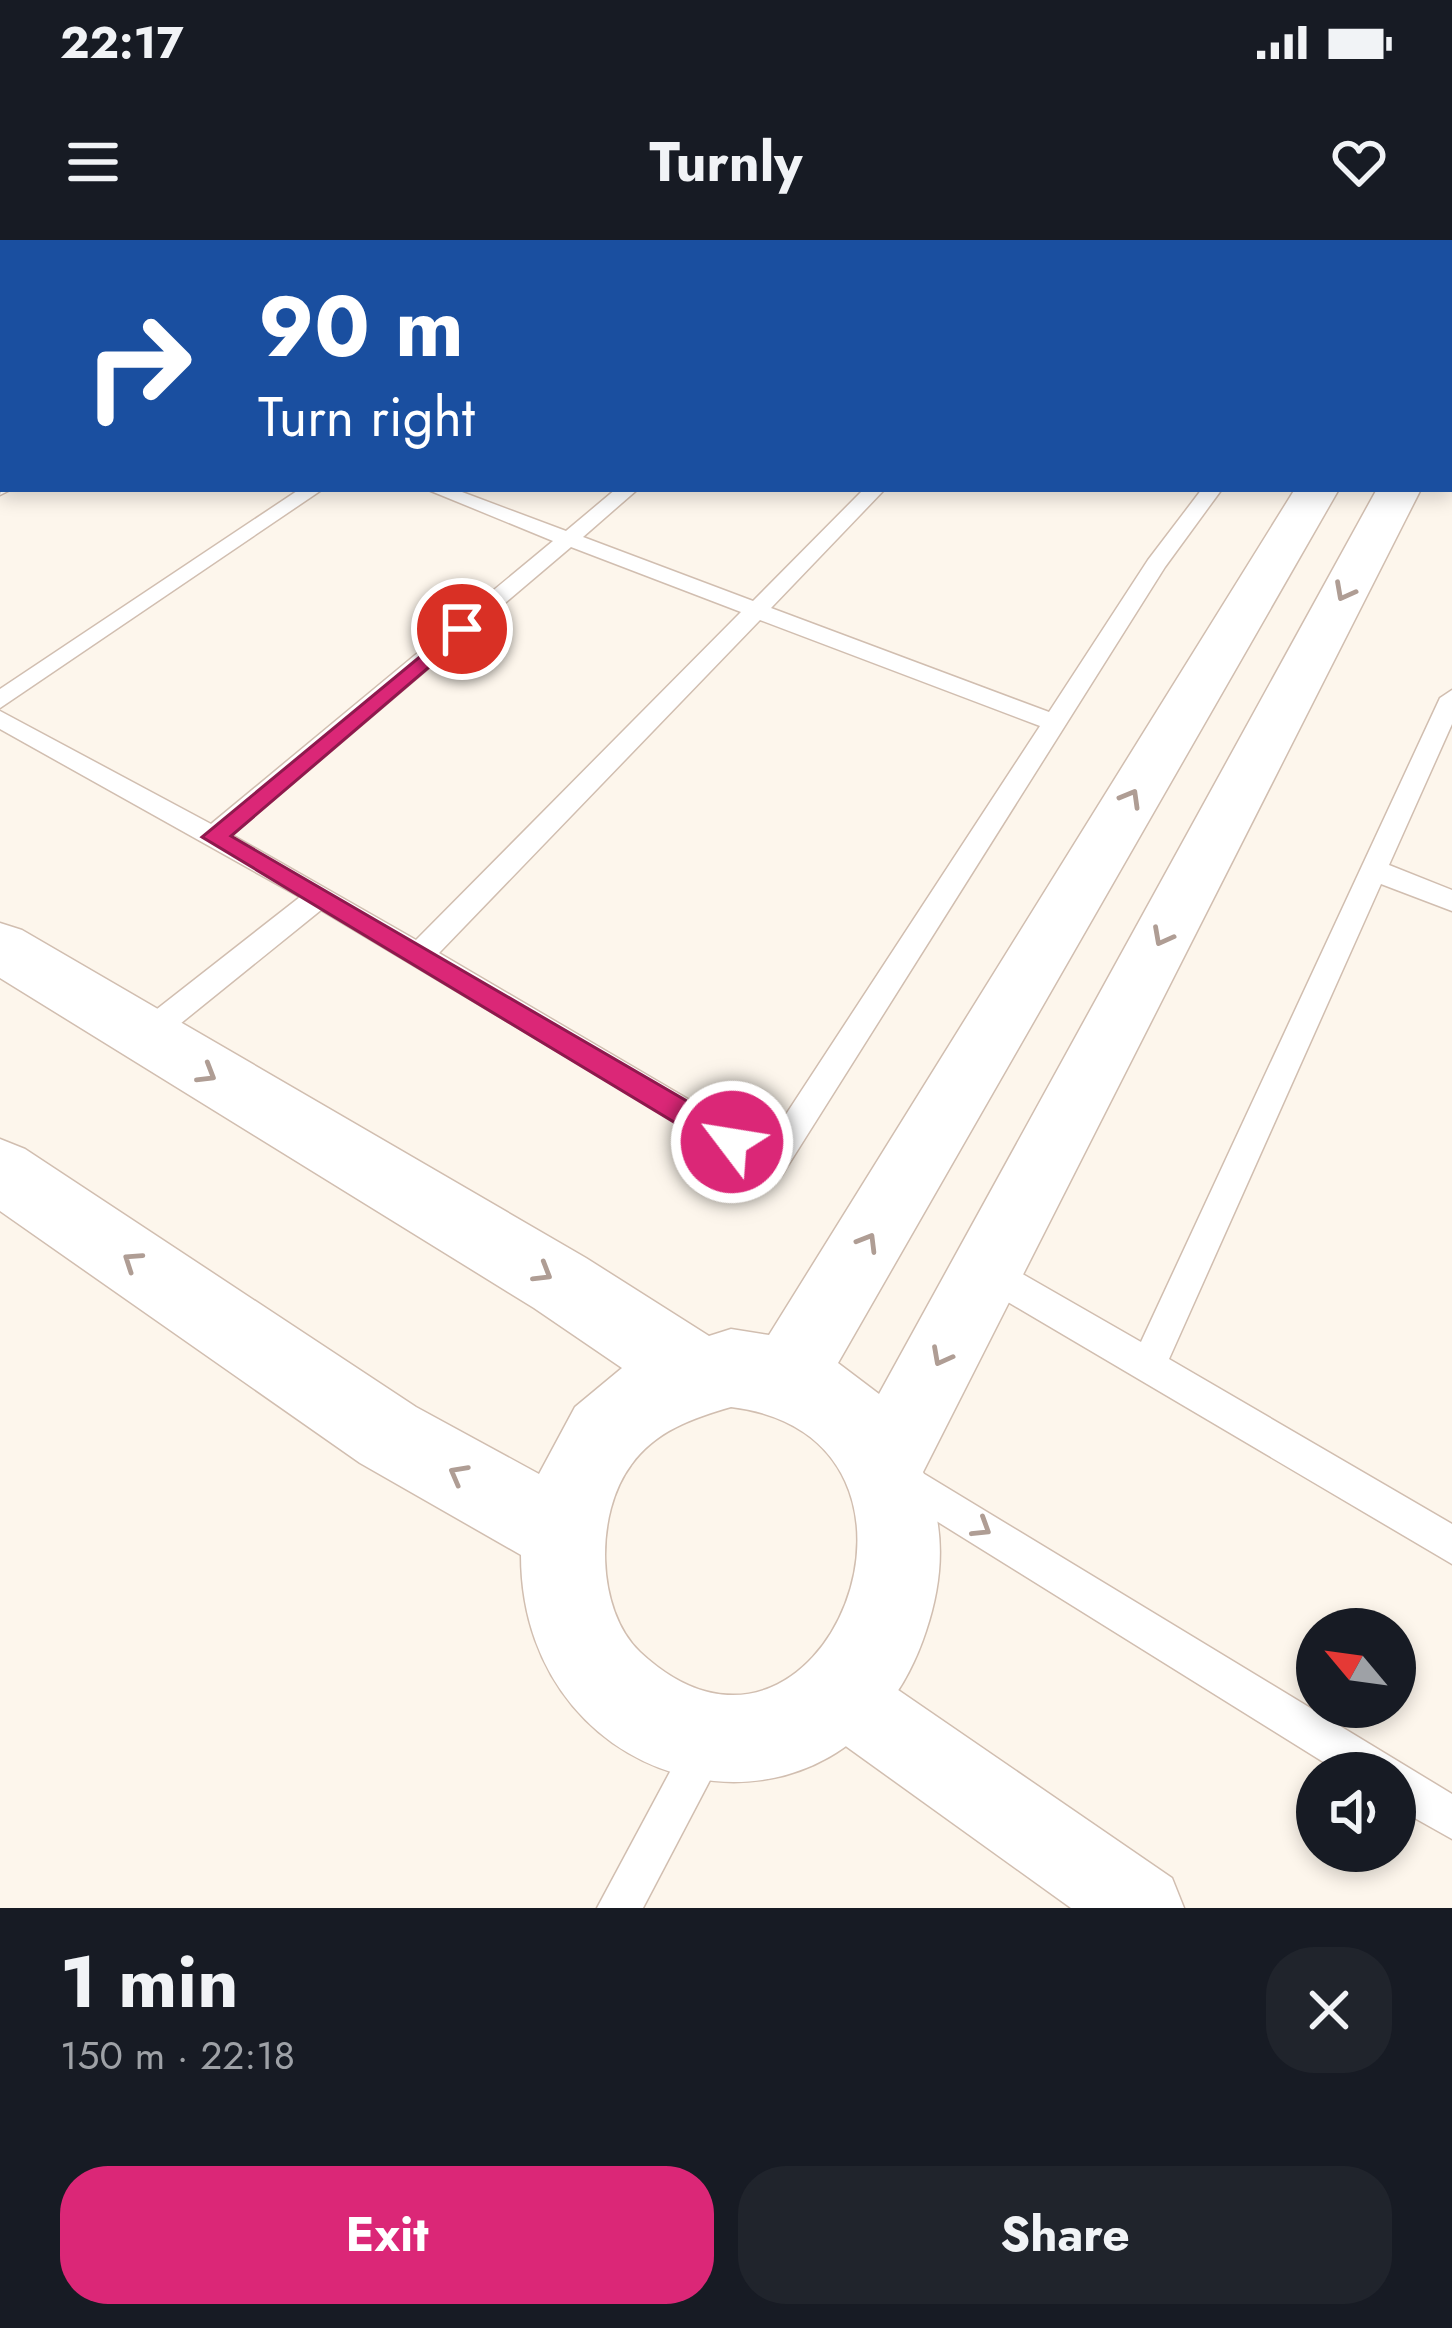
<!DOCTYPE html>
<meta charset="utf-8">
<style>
:root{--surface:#171b24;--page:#20242c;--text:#f1f3f6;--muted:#9ea1a6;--accent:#db2777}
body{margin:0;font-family:Jost,sans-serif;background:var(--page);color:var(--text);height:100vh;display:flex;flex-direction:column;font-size:45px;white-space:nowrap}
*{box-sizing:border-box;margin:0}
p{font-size:39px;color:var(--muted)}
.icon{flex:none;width:66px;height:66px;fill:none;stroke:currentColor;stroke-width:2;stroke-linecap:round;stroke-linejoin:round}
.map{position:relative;height:1668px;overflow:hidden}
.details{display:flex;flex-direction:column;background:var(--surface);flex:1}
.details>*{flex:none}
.banner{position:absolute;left:0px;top:0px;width:1452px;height:252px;box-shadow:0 6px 18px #0003;background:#1a4fa0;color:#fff;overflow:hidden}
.needle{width:78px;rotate:299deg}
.fabs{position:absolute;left:1296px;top:1368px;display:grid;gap:24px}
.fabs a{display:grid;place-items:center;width:120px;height:120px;border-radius:50%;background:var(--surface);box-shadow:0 6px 18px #0003;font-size:60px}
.pin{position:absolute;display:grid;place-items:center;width:102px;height:102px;color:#fff;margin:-51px;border:6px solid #fff;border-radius:50%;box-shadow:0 3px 12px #0007}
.me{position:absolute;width:132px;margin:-66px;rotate:301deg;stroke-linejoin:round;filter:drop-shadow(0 0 9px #0008)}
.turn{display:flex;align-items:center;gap:42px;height:252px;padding:0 60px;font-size:54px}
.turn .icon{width:156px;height:156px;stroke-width:2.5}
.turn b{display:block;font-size:84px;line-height:102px}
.round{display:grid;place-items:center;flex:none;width:126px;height:126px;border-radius:48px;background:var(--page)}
.summary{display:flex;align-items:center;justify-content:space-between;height:204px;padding:0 60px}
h1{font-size:72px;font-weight:700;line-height:90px}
.action{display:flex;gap:24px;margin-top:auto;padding:24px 60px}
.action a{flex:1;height:138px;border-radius:48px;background:var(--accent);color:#fff;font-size:48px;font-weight:700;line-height:138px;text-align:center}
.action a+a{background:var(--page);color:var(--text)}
.status{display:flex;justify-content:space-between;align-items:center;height:84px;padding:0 60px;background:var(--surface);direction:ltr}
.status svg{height:33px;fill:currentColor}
header{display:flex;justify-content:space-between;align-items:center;height:156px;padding:0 60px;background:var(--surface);font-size:54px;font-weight:700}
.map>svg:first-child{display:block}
</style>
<div class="status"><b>22:17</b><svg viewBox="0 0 49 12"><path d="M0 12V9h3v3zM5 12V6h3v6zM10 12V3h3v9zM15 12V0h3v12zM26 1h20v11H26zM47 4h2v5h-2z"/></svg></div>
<header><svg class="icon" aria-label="menu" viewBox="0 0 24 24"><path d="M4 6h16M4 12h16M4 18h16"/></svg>Turnly<svg class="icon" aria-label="heart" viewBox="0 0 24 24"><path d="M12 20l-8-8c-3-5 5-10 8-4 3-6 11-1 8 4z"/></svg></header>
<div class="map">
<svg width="1452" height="1668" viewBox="0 0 1452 1668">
<rect width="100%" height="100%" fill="#fdf6ec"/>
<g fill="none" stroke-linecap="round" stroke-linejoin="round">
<g stroke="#d1beb0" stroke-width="3">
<g id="service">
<path d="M 201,0 L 221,0 L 199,3 Z"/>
<path d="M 415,0 L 434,0 L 413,3 Z"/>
<path d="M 460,0 L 483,0 L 485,3 L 462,3 Z"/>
<path d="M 665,0 L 684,0 L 663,3 Z"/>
<path d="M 915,0 L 933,0 L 913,3 Z"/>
<path d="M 1110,0 L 1126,0 L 1108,3 Z"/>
<path d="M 1154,0 L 1180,0 L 1182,3 L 1156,3 Z"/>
<path d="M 0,74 L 3,75 L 3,85 L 0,84 Z"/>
<path d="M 0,103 L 3,103 L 0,114 Z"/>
<path d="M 3,241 L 3,249 L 12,249 L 0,255 Z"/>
<path d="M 300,249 L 323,249 L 0,468 L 0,449 Z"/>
<path d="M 426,249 L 454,249 L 566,291 L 616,249 L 638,249 L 583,297 L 753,361 L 864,249 L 885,249 L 771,368 L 1049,472 L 1148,320 L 1202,249 L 1222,249 L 1165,327 L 782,935 L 771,939 L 321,670 L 154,805 L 144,808 L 134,805 L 129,796 L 134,787 L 300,657 L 0,489 L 0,471 L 211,584 L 553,301 ZM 571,307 L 741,372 L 416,700 L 232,595 ZM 760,380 L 1040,486 L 766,905 L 439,713 Z"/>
<path d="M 1452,450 L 1452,484 L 1389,625 L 1452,650 L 1452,671 L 1381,644 L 1169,1119 L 1452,1284 L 1452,1324 L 974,1042 L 969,1031 L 974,1020 L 986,1015 L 998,1020 L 1141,1102 L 1440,458 Z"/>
<path d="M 898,1218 L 1452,1554 L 1452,1599 L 1395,1567 L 1395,1533 L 1341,1533 L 885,1249 L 880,1236 L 885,1223 Z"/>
<path d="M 709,1481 L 724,1487 L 730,1502 L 643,1668 L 597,1668 L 694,1487 Z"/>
</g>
</g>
<g stroke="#d1beb0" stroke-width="3">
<path id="minor" d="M 842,1418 L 869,1430 L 1172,1638 L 1184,1668 L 1071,1668 L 815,1484 L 803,1457 L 815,1430 Z"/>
</g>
<g stroke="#d1beb0" stroke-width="3">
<g id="tertiary">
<path d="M 1294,0 L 1339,0 L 1341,3 L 1296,3 Z"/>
<path d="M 1406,0 L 1451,0 L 1452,5 L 1449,9 L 1449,3 Z"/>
<path d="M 1452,136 L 1452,165 L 1449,166 L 1449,137 Z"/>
<path d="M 1295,249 L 1339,249 L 838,1123 L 879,1154 L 1377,249 L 1421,249 L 923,1232 C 946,1286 944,1337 926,1391 C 846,1635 521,1564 521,1315 L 360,1223 L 0,971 L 0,899 L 25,909 L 416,1167 L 539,1234 L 575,1167 L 622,1128 L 534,1068 L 0,738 L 0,683 L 22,690 L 586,1018 L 709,1096 L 731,1089 L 769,1095 ZM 731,1167 C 975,1196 822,1582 640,1412 C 595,1369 595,1273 631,1225 C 655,1191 693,1178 731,1167 Z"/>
</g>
</g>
<use href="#service" fill="#fff" fill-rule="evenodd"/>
<use href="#minor" fill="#fff" fill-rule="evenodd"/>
<use href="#tertiary" fill="#fff" fill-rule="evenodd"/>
</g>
<defs><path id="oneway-chevron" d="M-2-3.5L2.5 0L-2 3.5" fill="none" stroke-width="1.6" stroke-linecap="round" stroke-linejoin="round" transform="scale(3)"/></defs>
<g stroke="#af9d94">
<use href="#oneway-chevron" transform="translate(1344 352) rotate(118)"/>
<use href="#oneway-chevron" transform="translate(1131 558) rotate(-60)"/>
<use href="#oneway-chevron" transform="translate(1162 697) rotate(118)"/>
<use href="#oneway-chevron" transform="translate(207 834) rotate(31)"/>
<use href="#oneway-chevron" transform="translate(868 1002) rotate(-59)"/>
<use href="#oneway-chevron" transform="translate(132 1021) rotate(-146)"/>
<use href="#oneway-chevron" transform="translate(543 1033) rotate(31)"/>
<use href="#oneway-chevron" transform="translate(941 1117) rotate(118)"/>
<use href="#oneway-chevron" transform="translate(458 1234) rotate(-151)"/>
<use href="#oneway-chevron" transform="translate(982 1288) rotate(32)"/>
</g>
<path fill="#db2777" stroke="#8e194d" stroke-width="3" d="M 462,382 L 469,384 L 469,393 L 231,596 L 742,893 L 746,902 L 742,911 L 732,914 L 722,911 L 202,597 Z"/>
</svg>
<div class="fabs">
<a><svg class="needle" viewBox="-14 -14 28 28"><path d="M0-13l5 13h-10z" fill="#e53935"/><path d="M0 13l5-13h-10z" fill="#9ea1a6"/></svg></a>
<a><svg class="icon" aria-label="sound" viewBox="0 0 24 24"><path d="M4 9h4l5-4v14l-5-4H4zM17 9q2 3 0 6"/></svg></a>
</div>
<div class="pin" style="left:462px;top:389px;background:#d93025"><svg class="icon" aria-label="arrive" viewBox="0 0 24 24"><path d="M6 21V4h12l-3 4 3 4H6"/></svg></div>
<svg class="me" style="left:732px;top:902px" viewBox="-20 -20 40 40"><circle r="17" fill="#db2777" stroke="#fff" stroke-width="3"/><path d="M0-11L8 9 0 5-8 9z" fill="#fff"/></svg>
<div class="banner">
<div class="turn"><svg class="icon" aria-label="right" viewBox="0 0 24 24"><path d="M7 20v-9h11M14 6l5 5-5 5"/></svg><div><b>90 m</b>Turn right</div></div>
</div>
</div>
<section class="details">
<div class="summary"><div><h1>1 min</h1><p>150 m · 22:18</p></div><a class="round"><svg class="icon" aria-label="close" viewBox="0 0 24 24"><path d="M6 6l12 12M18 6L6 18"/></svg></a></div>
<div class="action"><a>Exit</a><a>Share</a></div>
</section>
